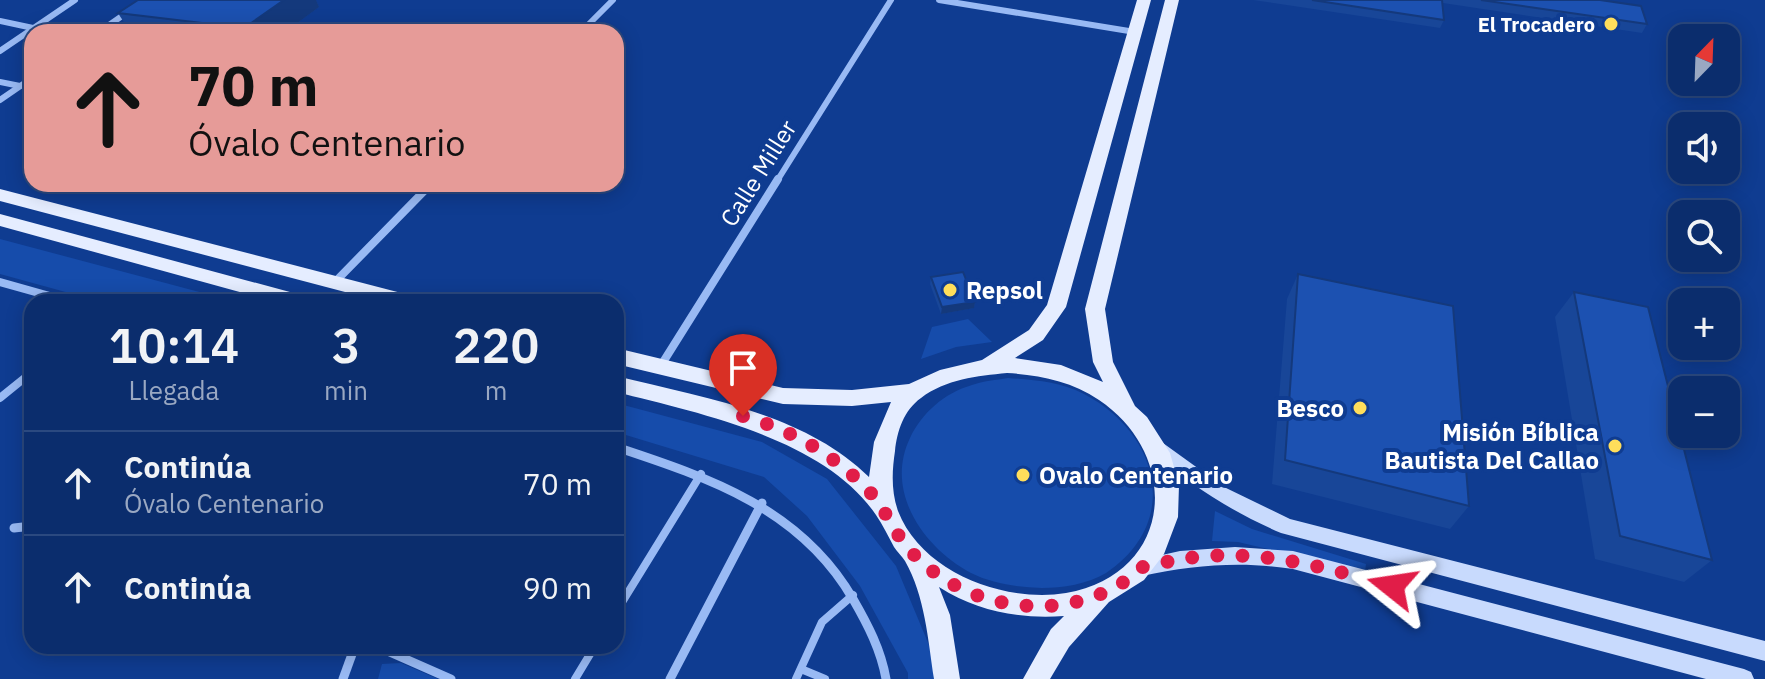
<!DOCTYPE html>
<html lang="es">
<meta charset="utf-8">
<style>
:root{--surface:#0b2d6d;--page:#193975;--text:#f1f3f6;--muted:#9aa8c2;--line:#2b4980}
body{margin:0;font-family:"IBM Plex Sans",sans-serif;background:var(--page);color:var(--text);height:100vh;display:flex;flex-direction:column;font-size:30px;white-space:nowrap}
*{box-sizing:border-box;margin:0}
p{font-size:26px;color:var(--muted)}
.icon{flex:none;width:44px;height:44px;fill:none;stroke:currentColor;stroke-width:2;stroke-linecap:round;stroke-linejoin:round}
.map{position:relative;flex:1;overflow:hidden}
.details{position:absolute;left:24px;top:294px;width:600px;height:360px;display:flex;flex-direction:column;background:var(--surface);border-radius:24px;box-shadow:0 4px 20px #0003,0 0 0 2px var(--line)}
.details>*{flex:none}
.top-card{position:absolute;left:24px;top:24px;width:600px;height:168px;border-radius:24px;box-shadow:0 4px 20px #0003,0 0 0 2px var(--line);background:#e69b98;color:#111;overflow:hidden}
.needle{width:52px;rotate:23deg}
.buttons{position:absolute;left:1668px;top:24px;display:grid;gap:16px}
.buttons a{display:grid;place-items:center;width:72px;height:72px;border-radius:16px;background:var(--surface);box-shadow:0 4px 20px #0003,0 0 0 2px var(--line);font-size:40px}
.pin{position:absolute;display:grid;place-items:center;width:68px;height:68px;color:#fff;margin:-82px -34px;border-radius:50% 50% 50% 0;rotate:-45deg;box-shadow:0 0 8px #0007}
.pin .icon{rotate:45deg}
.me{position:absolute;width:88px;margin:-44px;rotate:285deg;stroke-linejoin:round;filter:drop-shadow(0 0 6px #0008)}
.turn{display:flex;align-items:center;gap:28px;height:168px;padding:0 32px;font-size:36px}
.turn .icon{width:104px;height:104px;stroke-width:2.5}
.turn b{display:block;font-size:56px;line-height:68px}
.eta{display:flex;justify-content:space-evenly;align-items:center;height:136px;text-align:center}
.eta b{font-size:48px;font-weight:600;line-height:56px}
ul{padding:0;list-style:none}
li{display:flex;align-items:center;gap:24px;height:104px;padding:0 32px;border-top:2px solid var(--line)}
li div{flex:1}
li b{display:block;font-size:30px}
li em{font-style:normal}
.map>svg:first-child{display:block}
</style>
<div class="map">
<svg width="1765" height="679" viewBox="0 0 1765 679">
<rect width="100%" height="100%" fill="#0f3c91"/>
<g fill="#164cab">
<path d="M 0,239 L 237,302 L 102,302 L 0,274 Z"/>
<path d="M 968,319 L 992,342 L 956,347 L 921,359 L 932,327 Z"/>
<path d="M 1008,378 C 1034,380 1061,382 1084,394 C 1159,433 1182,522 1106,573 C 1088,584 1062,588 1042,588 C 1018,587 993,584 971,573 C 924,548 884,492 910,438 C 922,413 944,393 972,385 C 983,381 996,380 1008,378 Z"/>
<path d="M 616,403 L 762,442 L 827,479 L 896,566 L 939,669 L 938,679 L 908,679 L 908,673 L 860,586 L 807,516 L 764,477 L 616,432 Z"/>
<path d="M 1215,511 L 1252,529 L 1366,564 L 1365,572 L 1238,542 L 1212,541 Z"/>
<path d="M 401,663 L 438,679 L 378,679 L 382,664 Z"/>
</g>
<g fill="none" stroke-linecap="round" stroke-linejoin="round">
<g stroke="#99baf4" stroke-width="8">
<path d="M 616,612 L 701,474"/>
<path d="M 801,669 L 825,679"/>
<path d="M 575,679 L 595,646"/>
<path d="M 796,679 L 822,622 L 853,595"/>
</g>
<g stroke="#99baf4" stroke-width="6">
<path d="M 939,0 L 1135,32"/>
<path d="M 0,21 L 33,28"/>
<path d="M 99,32 L 145,0"/>
<path d="M 581,32 L 613,0"/>
<path d="M 0,51 L 75,0"/>
<path d="M 0,82 L 20,86"/>
<path d="M 0,100 L 32,78"/>
<path d="M 777,181 L 891,0"/>
</g>
<g stroke="#99baf4" stroke-width="8">
<path d="M 0,282 L 71,302"/>
<path d="M 335,282 L 431,184"/>
<path d="M 660,367 L 778,179"/>
<path d="M 0,398 L 32,372"/>
</g>
<g stroke="#99baf4" stroke-width="9">
<path d="M 616,447 C 710,478 801,509 853,599 C 868,625 881,650 886,679"/>
<path d="M 14,528 L 32,526"/>
<path d="M 376,646 L 451,679"/>
<path d="M 343,679 L 355,646"/>
<path d="M 670,679 L 762,503"/>
</g>
<g fill="#c8dafd" fill-rule="evenodd">
<path d="M 1156,438 L 1224,487 L 1290,519 L 1765,641 L 1765,661 L 1281,533 C 1232,512 1190,485 1150,450 L 1147,445 L 1150,440 Z"/>
<path d="M 1235,547 L 1293,551 L 1744,669 L 1751,672 L 1754,679 L 1706,679 L 1293,569 C 1241,561 1193,565 1142,576 L 1135,573 L 1132,567 L 1135,561 L 1180,551 Z"/>
</g>
<g fill="#e5edff" fill-rule="evenodd">
<path d="M 1137,0 L 1151,0 L 1066,307 L 1043,340 L 1015,358 L 1061,365 L 1103,382 L 1093,362 L 1085,309 L 1165,0 L 1179,0 L 1105,309 L 1113,362 L 1135,406 L 1147,417 L 1170,453 L 1179,485 L 1178,517 L 1164,554 L 1144,580 L 1109,602 L 1069,647 L 1050,679 L 1023,679 L 1051,629 L 1064,616 C 1020,619 978,612 939,587 L 950,615 L 960,679 L 934,679 C 928,640 925,596 905,561 C 902,556 897,552 894,547 C 888,536 883,525 876,515 C 825,439 699,413 616,392 L 616,376 C 701,397 804,413 869,477 L 874,442 L 891,402 L 852,406 L 783,404 L 616,364 L 616,348 L 783,388 L 852,390 L 909,384 L 940,370 L 982,360 L 1029,330 L 1047,305 ZM 1007,373 C 1040,375 1071,381 1099,400 C 1182,456 1174,574 1066,593 C 1005,603 922,573 898,511 C 891,491 892,471 895,451 C 897,431 904,410 921,398 C 946,379 977,376 1007,373 Z"/>
<path d="M 0,189 L 409,295 L 419,302 L 383,302 L 0,201 Z"/>
<path d="M 0,214 L 301,295 L 311,302 L 276,302 L 0,226 Z"/>
</g>
</g>
<g fill="#184698">
<path d="M 138,0 L 316,0 L 319,7 L 285,32 L 130,32 L 118,13 Z"/>
<path d="M 1253,0 L 1600,0 L 1647,24 L 1642,33 L 1443,3 L 1444,20 L 1440,28 Z"/>
<path d="M 1298,274 L 1469,506 L 1450,529 L 1272,484 L 1287,299 Z"/>
<path d="M 931,277 L 975,302 L 974,308 L 941,314 L 930,284 Z"/>
<path d="M 1574,292 L 1712,560 L 1684,582 L 1595,559 L 1555,317 Z"/>
</g>
<g fill="#14397c">
<path d="M 284,0 L 316,0 L 319,7 L 285,32 L 246,32 L 244,28 Z"/>
<path d="M 975,302 L 974,308 L 941,314 L 942,307 Z"/>
</g>
<g fill="#1c51b1" stroke="#14397c" stroke-width="2">
<path d="M 138,0 L 284,0 L 244,28 L 118,13 Z"/>
<path d="M 1312,0 L 1442,0 L 1444,20 Z"/>
<path d="M 1481,0 L 1600,0 L 1641,6 L 1647,24 Z"/>
<path d="M 963,272 L 975,302 L 942,307 L 931,277 Z"/>
<path d="M 1298,274 L 1453,306 L 1469,506 L 1285,460 Z"/>
<path d="M 1574,292 L 1648,307 L 1712,560 L 1620,536 Z"/>
</g>
<g fill="none" stroke-linecap="round" stroke-linejoin="round">
<path stroke="#e11d48" stroke-width="14" stroke-dasharray="0 25.2" d="M 743,416 C 791,430 833,454 867,489 C 882,504 889,522 901,539 C 922,569 960,593 996,601 C 1037,611 1081,607 1119,585 C 1127,581 1134,571 1143,567 C 1151,563 1163,563 1172,561 C 1249,545 1319,566 1392,586"/>
</g>
<g fill="#ffde5b" stroke="#0f3c91" stroke-width="3">
<circle cx="1611" cy="24" r="8"/>
<circle cx="950" cy="290" r="8"/>
<circle cx="1360" cy="408" r="8"/>
<circle cx="1615" cy="446" r="8"/>
<circle cx="1023" cy="475" r="8"/>
</g>
<g text-anchor="middle" dominant-baseline="central" stroke-width="8" stroke-linejoin="round" paint-order="stroke">
<g font-size="20" font-weight="bold" fill="#fff" stroke="#0f3c91" text-anchor="end">
<text x="1595" y="24">El Trocadero</text>
</g>
<g font-size="24" fill="#fff" stroke="#0f3c91">
<text transform="translate(758 173) rotate(-58)">Calle Miller</text>
</g>
<g font-size="24" font-weight="bold" fill="#fff" stroke="#0f3c91" text-anchor="start">
<text x="966" y="290">Repsol</text>
<text x="1344" y="408" text-anchor="end">Besco</text>
<text x="1599" y="432" text-anchor="end">Misión Bíblica<tspan x="1599" dy="28">Bautista Del Callao</tspan></text>
<text x="1039" y="475">Ovalo Centenario</text>
</g>
</g>
</svg>
<div class="buttons">
<a><svg class="needle" viewBox="-14 -14 28 28"><path d="M0-13l5 13h-10z" fill="#e53935"/><path d="M0 13l5-13h-10z" fill="#9aa8c2"/></svg></a>
<a><svg class="icon" aria-label="sound" viewBox="0 0 24 24"><path d="M4 9h4l5-4v14l-5-4H4zM17 9q2 3 0 6"/></svg></a>
<a><svg class="icon" aria-label="search" viewBox="0 0 24 24"><circle cx="10" cy="10" r="6"/><path d="M15 15l6 6"/></svg></a>
<a>+</a>
<a>−</a>
</div>
<div class="pin" style="left:743px;top:416px;background:#d93025"><svg class="icon" aria-label="arrive" viewBox="0 0 24 24"><path d="M6 21V4h12l-3 4 3 4H6"/></svg></div>
<svg class="me" style="left:1392px;top:586px" viewBox="-20 -20 40 40"><path d="M0-17L14 15 0 8-14 15z" fill="#e11d48" stroke="#fff" stroke-width="4"/></svg>
<div class="top-card">
<div class="turn"><svg class="icon" aria-label="ahead" viewBox="0 0 24 24"><path d="M12 20V5M6 11l6-6 6 6"/></svg><div><b>70 m</b>Óvalo Centenario</div></div>
</div>
<section class="details">
<div class="eta">
<div><b>10:14</b><p>Llegada</p></div>
<div><b>3</b><p>min</p></div>
<div><b>220</b><p>m</p></div>
</div>
<ul>
<li><svg class="icon" aria-label="ahead" viewBox="0 0 24 24"><path d="M12 20V5M6 11l6-6 6 6"/></svg><div><b>Continúa</b><p>Óvalo Centenario</p></div><em>70 m</em></li>
<li><svg class="icon" aria-label="ahead" viewBox="0 0 24 24"><path d="M12 20V5M6 11l6-6 6 6"/></svg><div><b>Continúa</b></div><em>90 m</em></li>
</ul>
</section>
</div>
